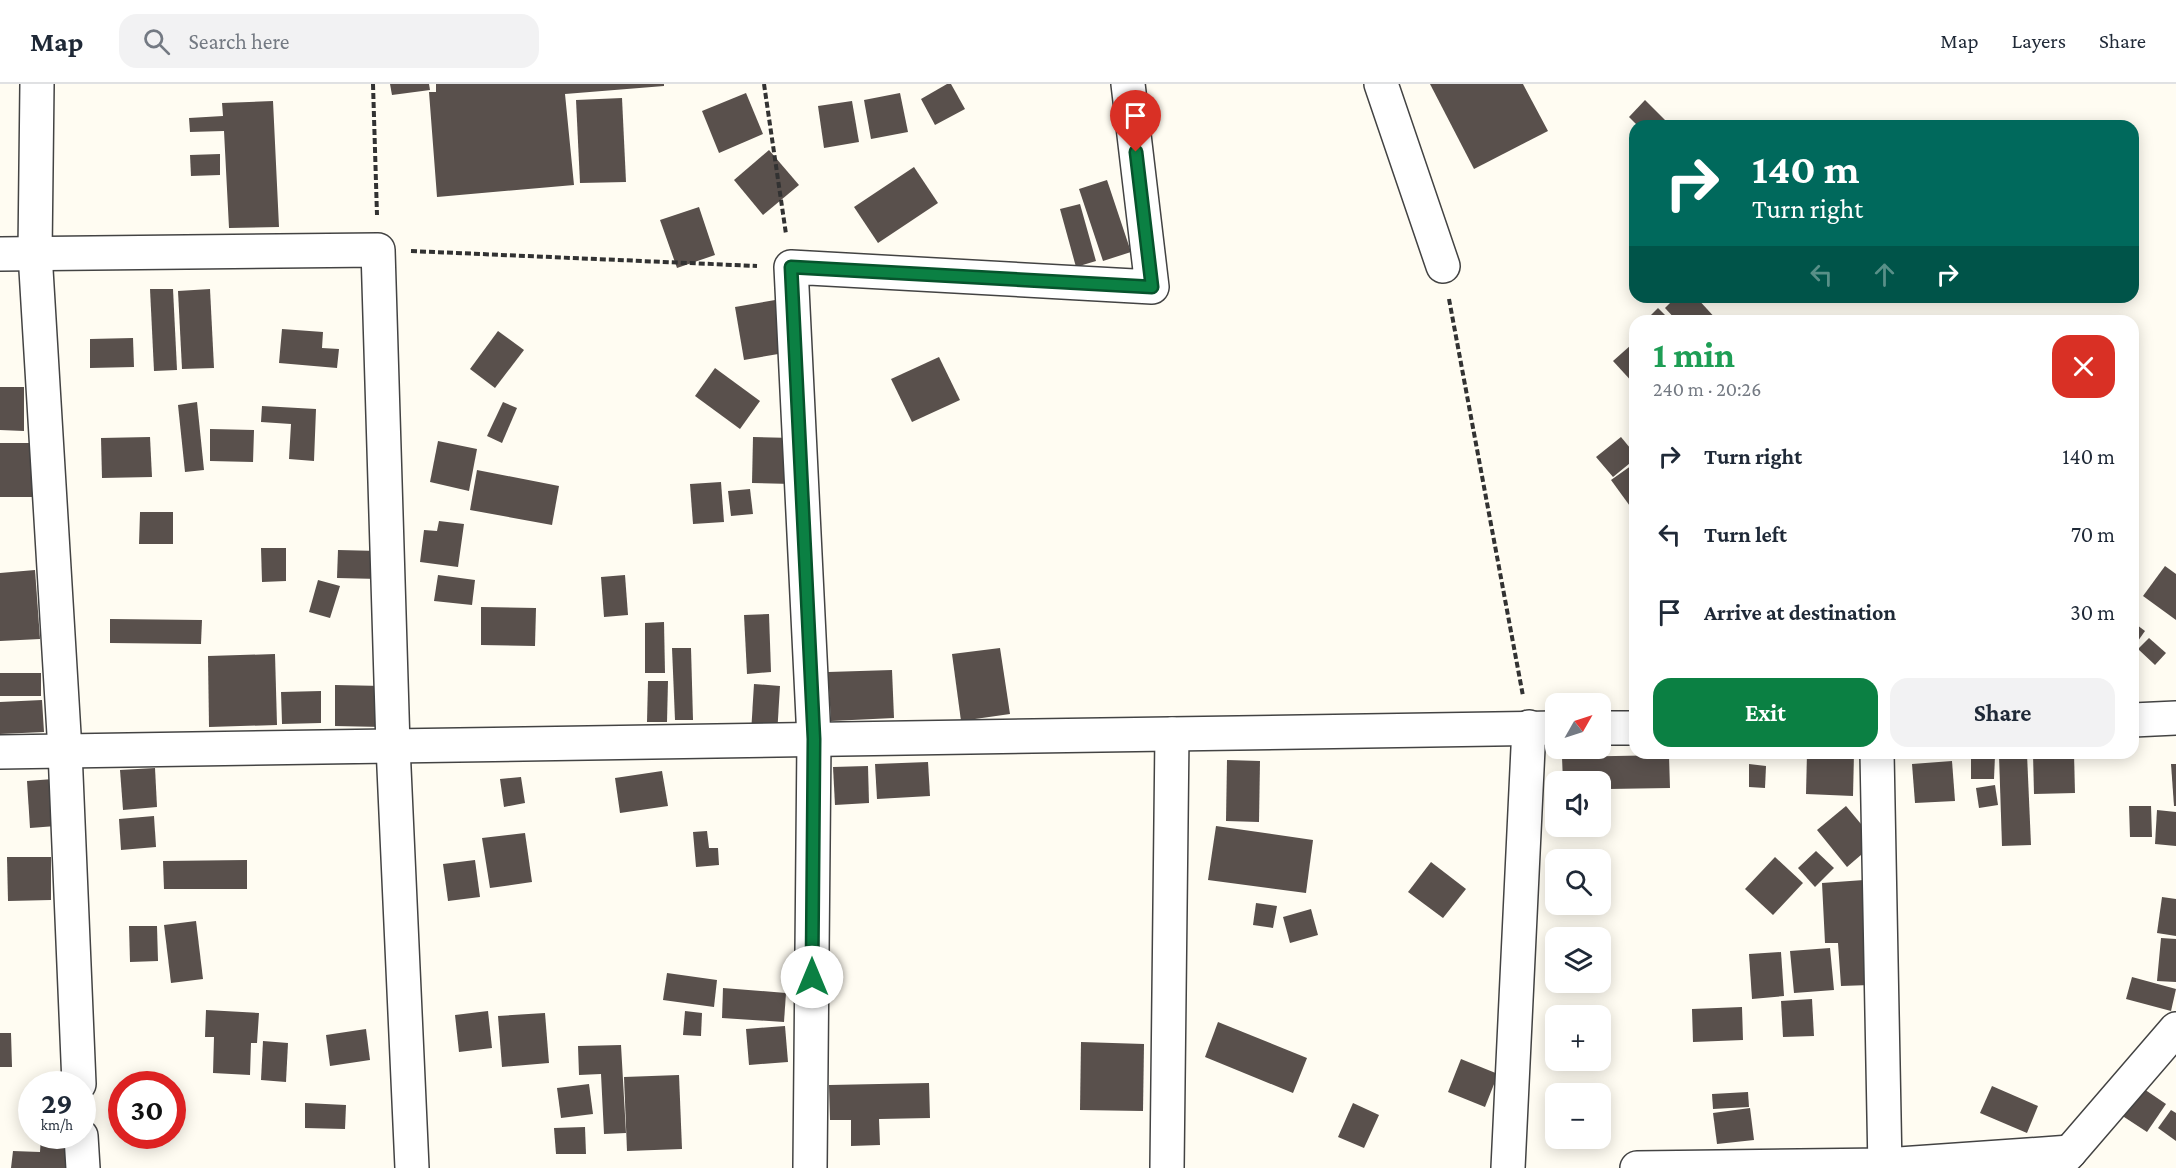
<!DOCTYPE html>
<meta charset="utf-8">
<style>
:root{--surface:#fff;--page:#f2f2f3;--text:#1f2937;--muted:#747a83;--line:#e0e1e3;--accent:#0b8043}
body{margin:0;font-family:"Crimson Pro",serif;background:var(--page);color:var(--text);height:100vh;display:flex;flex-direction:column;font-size:22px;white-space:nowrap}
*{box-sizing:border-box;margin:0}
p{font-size:20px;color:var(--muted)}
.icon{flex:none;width:33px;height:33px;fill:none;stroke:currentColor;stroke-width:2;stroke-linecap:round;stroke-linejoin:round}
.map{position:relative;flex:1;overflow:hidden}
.panel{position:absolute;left:1629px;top:231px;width:510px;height:444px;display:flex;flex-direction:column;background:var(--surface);border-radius:18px;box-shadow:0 3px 15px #0003}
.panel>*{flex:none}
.guide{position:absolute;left:1629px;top:36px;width:510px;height:183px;border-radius:18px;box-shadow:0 3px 15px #0003;background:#00695c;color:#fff;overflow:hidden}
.needle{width:39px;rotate:51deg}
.buttons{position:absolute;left:1545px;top:609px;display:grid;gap:12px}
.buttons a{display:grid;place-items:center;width:66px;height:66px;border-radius:12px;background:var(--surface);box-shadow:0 3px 15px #0003;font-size:30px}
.speed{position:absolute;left:18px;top:987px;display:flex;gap:12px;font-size:30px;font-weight:700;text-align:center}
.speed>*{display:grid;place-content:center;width:78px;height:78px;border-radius:50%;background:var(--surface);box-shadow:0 3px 15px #0003;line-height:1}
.speed small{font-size:15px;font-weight:400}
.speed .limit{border:9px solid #d22;background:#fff;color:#111}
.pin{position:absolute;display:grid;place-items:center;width:51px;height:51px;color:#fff;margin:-62px -26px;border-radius:50% 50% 50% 0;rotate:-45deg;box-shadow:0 0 6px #0007}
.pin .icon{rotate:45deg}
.me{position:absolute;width:66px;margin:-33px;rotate:0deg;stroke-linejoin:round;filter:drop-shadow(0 0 4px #0008)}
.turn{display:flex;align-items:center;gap:21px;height:126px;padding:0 24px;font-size:27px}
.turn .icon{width:78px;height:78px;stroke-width:2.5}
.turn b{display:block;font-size:42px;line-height:51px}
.lanes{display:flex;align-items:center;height:57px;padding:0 24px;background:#0003;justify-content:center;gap:30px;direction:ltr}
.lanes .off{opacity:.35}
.round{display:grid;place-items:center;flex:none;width:63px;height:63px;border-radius:18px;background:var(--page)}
.head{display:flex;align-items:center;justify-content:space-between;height:102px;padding:0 24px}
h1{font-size:36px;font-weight:700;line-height:45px;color:#1e9e55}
.button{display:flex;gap:12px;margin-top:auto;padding:12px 24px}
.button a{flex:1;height:69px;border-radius:18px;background:var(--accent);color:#fff;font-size:24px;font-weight:700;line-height:69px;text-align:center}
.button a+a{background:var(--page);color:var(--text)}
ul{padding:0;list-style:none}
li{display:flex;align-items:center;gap:18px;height:78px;padding:0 24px}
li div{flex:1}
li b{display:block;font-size:22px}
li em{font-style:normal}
header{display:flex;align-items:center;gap:36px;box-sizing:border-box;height:84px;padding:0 30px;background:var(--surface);border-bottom:2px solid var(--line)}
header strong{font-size:28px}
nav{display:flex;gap:33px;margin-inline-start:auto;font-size:21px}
.search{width:420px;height:54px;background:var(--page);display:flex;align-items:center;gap:15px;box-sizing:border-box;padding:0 21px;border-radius:18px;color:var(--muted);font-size:22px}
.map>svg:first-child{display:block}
</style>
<header>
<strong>Map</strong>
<div class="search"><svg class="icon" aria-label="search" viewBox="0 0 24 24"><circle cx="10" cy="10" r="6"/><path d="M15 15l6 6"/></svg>Search here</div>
<nav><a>Map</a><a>Layers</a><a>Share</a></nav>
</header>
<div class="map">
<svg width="2176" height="1084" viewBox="0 0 2176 1084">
<rect width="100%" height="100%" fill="#fffcf2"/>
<g fill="#59504c">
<path d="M 390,0 L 429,0 L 430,6 L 392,11 Z"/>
<path d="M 436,0 L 664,0 L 664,2 L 565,10 L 574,101 L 437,113 L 429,8 L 436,8 Z"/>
<path d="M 947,0 L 951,0 L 965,25 L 935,41 L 921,15 Z"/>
<path d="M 1430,0 L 1523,0 L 1548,47 L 1474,85 Z"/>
<path d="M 746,9 L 763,50 L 719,69 L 702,27 Z"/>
<path d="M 900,9 L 908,48 L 871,55 L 864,16 Z"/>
<path d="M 622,14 L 626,98 L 580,99 L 576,16 Z"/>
<path d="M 1645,16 L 1671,42 L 1638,42 L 1629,33 Z"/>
<path d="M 273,17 L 279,143 L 229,144 L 224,47 L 190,48 L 189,34 L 223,32 L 222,19 Z"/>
<path d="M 852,17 L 859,58 L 824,64 L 818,22 Z"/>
<path d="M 769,66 L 799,101 L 763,131 L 734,96 Z"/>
<path d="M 220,70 L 220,91 L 191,92 L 190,71 Z"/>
<path d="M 914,83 L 938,119 L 878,159 L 854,123 Z"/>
<path d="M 1107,96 L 1131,168 L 1103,177 L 1079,105 Z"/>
<path d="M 1080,120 L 1096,177 L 1076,183 L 1060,125 Z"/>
<path d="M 699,123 L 715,171 L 677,184 L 660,136 Z"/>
<path d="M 150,205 L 173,205 L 177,286 L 154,287 Z"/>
<path d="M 210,205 L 214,284 L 182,285 L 178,207 Z"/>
<path d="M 1676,213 L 1696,213 L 1718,237 L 1677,237 L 1665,224 Z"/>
<path d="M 781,215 L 790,268 L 744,276 L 735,223 Z"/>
<path d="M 1658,224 L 1671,237 L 1652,237 L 1649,233 Z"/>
<path d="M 282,245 L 323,248 L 322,264 L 339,265 L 337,284 L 279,279 Z"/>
<path d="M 498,247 L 524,266 L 495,304 L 470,285 Z"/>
<path d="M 133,254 L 134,283 L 90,284 L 90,255 Z"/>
<path d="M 1631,261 L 1635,265 L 1635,301 L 1613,277 Z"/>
<path d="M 939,273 L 960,316 L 912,338 L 891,295 Z"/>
<path d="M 715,284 L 760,317 L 740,345 L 695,312 Z"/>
<path d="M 0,303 L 24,303 L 24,347 L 0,346 Z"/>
<path d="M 197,318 L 204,386 L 185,388 L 178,321 Z"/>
<path d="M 503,318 L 517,324 L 502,359 L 487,352 Z"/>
<path d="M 262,322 L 316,325 L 314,377 L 289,375 L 291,340 L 261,338 Z"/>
<path d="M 210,345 L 254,346 L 253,378 L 210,377 Z"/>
<path d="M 150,353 L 152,393 L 102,394 L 101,354 Z"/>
<path d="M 753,353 L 793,354 L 792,400 L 752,399 Z"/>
<path d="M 1621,353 L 1635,370 L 1635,375 L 1613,393 L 1596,373 Z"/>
<path d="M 438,357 L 477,365 L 469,407 L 430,398 Z"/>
<path d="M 0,359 L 34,359 L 35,413 L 0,413 Z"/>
<path d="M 1635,379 L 1635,429 L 1611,396 Z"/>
<path d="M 477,386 L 559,402 L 552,441 L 470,426 Z"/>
<path d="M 721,398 L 724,438 L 693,440 L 690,400 Z"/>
<path d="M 750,405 L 753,430 L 731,432 L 728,407 Z"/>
<path d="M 140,428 L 173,428 L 173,460 L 139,460 Z"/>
<path d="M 439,437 L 464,440 L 458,483 L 420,478 L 424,446 L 437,447 Z"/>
<path d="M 261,464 L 286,464 L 286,497 L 262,498 Z"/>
<path d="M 338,466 L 379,467 L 379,495 L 337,494 Z"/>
<path d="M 2165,482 L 2176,490 L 2176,536 L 2143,512 Z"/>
<path d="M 35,486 L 40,555 L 0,557 L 0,489 Z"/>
<path d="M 438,491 L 475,496 L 472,521 L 434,517 Z"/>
<path d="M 625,491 L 628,531 L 604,533 L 601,493 Z"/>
<path d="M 318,496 L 340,502 L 330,534 L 309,528 Z"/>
<path d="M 481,523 L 536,524 L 535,562 L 481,561 Z"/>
<path d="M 769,530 L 771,588 L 747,590 L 744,531 Z"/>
<path d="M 110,535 L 202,536 L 201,560 L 110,559 Z"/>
<path d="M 664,538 L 665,589 L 645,589 L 645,539 Z"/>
<path d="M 2133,538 L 2145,547 L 2133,564 Z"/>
<path d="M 2149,554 L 2166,569 L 2155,581 L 2138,565 Z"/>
<path d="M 672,564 L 691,564 L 693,636 L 675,636 Z"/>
<path d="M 1000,564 L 1010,630 L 961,637 L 952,570 Z"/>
<path d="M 275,570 L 277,641 L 209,643 L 208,572 Z"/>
<path d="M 892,586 L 894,634 L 831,637 L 828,588 Z"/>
<rect x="0" y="589" width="41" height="23"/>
<path d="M 648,597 L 668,597 L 667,638 L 647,638 Z"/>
<path d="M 754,600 L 780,602 L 777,651 L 751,649 Z"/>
<path d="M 335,601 L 383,602 L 382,643 L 335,642 Z"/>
<path d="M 321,607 L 321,639 L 282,640 L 281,608 Z"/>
<path d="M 42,616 L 44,648 L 0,650 L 0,618 Z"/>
<path d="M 1807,669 L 1854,669 L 1853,712 L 1806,710 Z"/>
<path d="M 2074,669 L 2075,709 L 2034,710 L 2033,670 Z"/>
<path d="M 2027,670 L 2031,761 L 2002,762 L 1999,671 Z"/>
<path d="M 1669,671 L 1670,704 L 1608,705 L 1609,725 L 1600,726 L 1600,698 L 1563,698 L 1562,673 Z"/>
<path d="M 1971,671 L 1995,672 L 1994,695 L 1971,695 Z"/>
<path d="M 1227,676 L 1260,677 L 1259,738 L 1226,737 Z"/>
<path d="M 1952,677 L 1955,717 L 1915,719 L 1912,680 Z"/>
<path d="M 928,678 L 930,712 L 877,715 L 875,680 Z"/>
<path d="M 1749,680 L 1766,682 L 1765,704 L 1749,703 Z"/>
<path d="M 2171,680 L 2176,680 L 2176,722 L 2174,722 Z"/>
<path d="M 868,682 L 869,719 L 835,721 L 833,683 Z"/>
<path d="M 155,684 L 157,723 L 123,726 L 120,686 Z"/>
<path d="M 662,687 L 668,722 L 620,729 L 615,694 Z"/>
<path d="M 521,693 L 525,719 L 504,723 L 500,695 Z"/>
<path d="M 53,695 L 56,742 L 30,744 L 27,697 Z"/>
<path d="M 1995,701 L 1998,721 L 1979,724 L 1976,704 Z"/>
<path d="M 1846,722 L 1876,758 L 1847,783 L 1817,746 Z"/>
<path d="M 2129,722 L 2151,722 L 2152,753 L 2130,753 Z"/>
<path d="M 2157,726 L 2176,728 L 2176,762 L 2155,760 Z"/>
<path d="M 154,732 L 156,763 L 121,766 L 119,735 Z"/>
<path d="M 1216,742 L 1313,756 L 1306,809 L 1208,796 Z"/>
<path d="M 707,747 L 709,764 L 718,764 L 719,781 L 696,783 L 693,748 Z"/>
<path d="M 525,749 L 532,798 L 490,804 L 482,754 Z"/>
<path d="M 1816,767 L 1834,784 L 1815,803 L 1798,784 Z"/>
<path d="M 7,773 L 51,773 L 51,816 L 8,817 Z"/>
<path d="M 1775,773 L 1803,799 L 1773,831 L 1745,805 Z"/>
<path d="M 247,776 L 247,805 L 164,805 L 163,777 Z"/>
<path d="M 475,776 L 480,813 L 448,817 L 443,780 Z"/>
<path d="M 1431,778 L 1466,805 L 1443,834 L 1408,808 Z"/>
<path d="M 1864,796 L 1870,901 L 1841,902 L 1838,859 L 1825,859 L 1822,799 Z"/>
<path d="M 2162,813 L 2176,815 L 2176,852 L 2157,849 Z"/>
<path d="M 1256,819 L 1277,822 L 1273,844 L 1253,841 Z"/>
<path d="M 1311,825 L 1318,851 L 1290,859 L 1283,833 Z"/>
<path d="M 196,837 L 203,895 L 171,899 L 164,841 Z"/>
<path d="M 129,842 L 157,842 L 158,877 L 130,878 Z"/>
<path d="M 2161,854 L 2176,855 L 2176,898 L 2157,897 Z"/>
<path d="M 1830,864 L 1834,906 L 1794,909 L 1790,867 Z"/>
<path d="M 1781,868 L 1784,912 L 1752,915 L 1749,870 Z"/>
<path d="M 667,889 L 717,896 L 714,923 L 663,916 Z"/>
<path d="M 2132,893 L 2176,905 L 2171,927 L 2126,915 Z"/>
<path d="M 723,904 L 786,909 L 784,938 L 722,934 Z"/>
<path d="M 1812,915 L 1814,952 L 1783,953 L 1781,917 Z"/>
<path d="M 1742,923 L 1743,956 L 1693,958 L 1692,925 Z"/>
<path d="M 206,926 L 259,929 L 257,959 L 251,959 L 250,991 L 213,989 L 214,953 L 205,953 Z"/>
<path d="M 488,927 L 492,964 L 459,968 L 455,931 Z"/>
<path d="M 685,927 L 702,929 L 701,952 L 683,951 Z"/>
<path d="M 545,929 L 549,979 L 502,983 L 498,932 Z"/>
<path d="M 1600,931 L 1604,931 L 1606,964 L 1600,964 Z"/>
<path d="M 1556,933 L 1556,966 L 1552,967 L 1550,934 Z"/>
<path d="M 1218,938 L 1307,974 L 1293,1009 L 1205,973 Z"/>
<path d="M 785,942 L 788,978 L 749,981 L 746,945 Z"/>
<path d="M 366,945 L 370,976 L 330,982 L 326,951 Z"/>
<path d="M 0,949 L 11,949 L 12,983 L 0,983 Z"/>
<path d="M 263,957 L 288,959 L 286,998 L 261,996 Z"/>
<path d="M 1081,958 L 1144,960 L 1143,1027 L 1080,1026 Z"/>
<path d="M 621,961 L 626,1049 L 604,1050 L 601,990 L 579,991 L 578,962 Z"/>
<path d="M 1461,975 L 1498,990 L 1485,1023 L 1448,1008 Z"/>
<path d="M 679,991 L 682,1065 L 627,1067 L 624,993 Z"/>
<path d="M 929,999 L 930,1034 L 879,1035 L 880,1061 L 851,1062 L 851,1036 L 830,1036 L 829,1001 Z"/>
<path d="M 589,1000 L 593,1030 L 561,1034 L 557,1004 Z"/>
<path d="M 1992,1002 L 2038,1022 L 2027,1049 L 1980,1029 Z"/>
<path d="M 2141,1003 L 2166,1020 L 2147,1048 L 2121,1031 Z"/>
<path d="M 1748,1008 L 1749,1023 L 1713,1025 L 1712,1010 Z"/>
<path d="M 305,1019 L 346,1021 L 345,1045 L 305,1044 Z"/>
<path d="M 1353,1019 L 1379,1031 L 1364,1064 L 1338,1053 Z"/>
<path d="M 1750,1024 L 1754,1056 L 1717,1060 L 1713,1029 Z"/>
<path d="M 2171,1026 L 2176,1029 L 2176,1057 L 2158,1044 Z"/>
<path d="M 585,1043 L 586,1070 L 556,1070 L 554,1044 Z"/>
<path d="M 41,1052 L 69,1052 L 67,1084 L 11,1084 L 13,1067 L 40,1068 Z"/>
</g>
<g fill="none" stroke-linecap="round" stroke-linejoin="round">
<g stroke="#434343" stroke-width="36">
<g id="minor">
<path d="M 37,0 L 35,169 L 65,667 L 79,1000"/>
<path d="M 1381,0 L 1443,182"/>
<path d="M 0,170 L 378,166 L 393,662 L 412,1084"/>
<path d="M 2133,636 L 2176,634"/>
<path d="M 1600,644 L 1635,644"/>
<path d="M 0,668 L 1556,644"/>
<path d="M 1877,669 L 1885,1084"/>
<path d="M 81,1052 L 83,1084"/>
<path d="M 2056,1083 L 2070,1068 L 2176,945"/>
<path d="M 810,1084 L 814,655 L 791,183 L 1152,203 L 1128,0"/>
<path d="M 1167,1084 L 1172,650"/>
<path d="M 1508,1084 L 1529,643"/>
<path d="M 1637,1084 L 1885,1081 L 2070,1068"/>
</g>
</g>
<g stroke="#323232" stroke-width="4" stroke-dasharray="6 3" stroke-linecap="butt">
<path d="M 373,0 L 377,131"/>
<path d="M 764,0 L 786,150"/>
<path d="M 411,167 L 757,182"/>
<path d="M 1449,215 L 1523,612"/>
</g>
<use href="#minor" stroke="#fff" stroke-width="33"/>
</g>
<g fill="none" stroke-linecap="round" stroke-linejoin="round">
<g stroke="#07532c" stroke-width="15">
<path id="route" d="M 812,893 L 814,655 L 791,183 L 1152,203 L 1136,68"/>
</g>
<use href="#route" stroke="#0b8043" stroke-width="10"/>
</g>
</svg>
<div class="buttons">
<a><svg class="needle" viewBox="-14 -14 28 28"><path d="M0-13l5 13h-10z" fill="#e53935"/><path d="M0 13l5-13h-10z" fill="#747a83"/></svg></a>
<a><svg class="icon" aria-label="sound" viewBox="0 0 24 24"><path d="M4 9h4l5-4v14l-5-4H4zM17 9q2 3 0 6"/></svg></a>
<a><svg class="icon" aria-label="search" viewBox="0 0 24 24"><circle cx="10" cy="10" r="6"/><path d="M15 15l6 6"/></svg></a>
<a><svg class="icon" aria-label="layers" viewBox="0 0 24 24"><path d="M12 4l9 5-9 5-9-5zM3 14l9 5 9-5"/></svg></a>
<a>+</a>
<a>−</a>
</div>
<div class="speed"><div>29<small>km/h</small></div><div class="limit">30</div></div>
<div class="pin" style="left:1136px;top:68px;background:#d93025"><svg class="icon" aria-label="arrive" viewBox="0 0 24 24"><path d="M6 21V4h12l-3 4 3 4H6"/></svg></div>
<svg class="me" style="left:812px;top:893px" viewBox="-20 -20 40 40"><circle r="19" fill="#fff"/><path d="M0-13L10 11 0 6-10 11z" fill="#0b8043"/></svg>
<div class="guide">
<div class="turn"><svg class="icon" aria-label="right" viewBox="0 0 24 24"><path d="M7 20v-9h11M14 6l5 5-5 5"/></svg><div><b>140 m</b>Turn right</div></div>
<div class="lanes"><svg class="icon off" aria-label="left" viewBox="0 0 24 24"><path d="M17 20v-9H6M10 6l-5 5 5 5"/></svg><svg class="icon off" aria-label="ahead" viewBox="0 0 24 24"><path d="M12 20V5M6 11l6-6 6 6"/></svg><svg class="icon" aria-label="right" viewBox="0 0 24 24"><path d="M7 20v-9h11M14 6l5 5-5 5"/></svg></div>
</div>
<section class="panel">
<div class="head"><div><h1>1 min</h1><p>240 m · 20:26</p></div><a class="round" style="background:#d93025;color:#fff"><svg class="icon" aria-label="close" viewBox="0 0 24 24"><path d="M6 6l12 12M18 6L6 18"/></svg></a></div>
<ul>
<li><svg class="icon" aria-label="right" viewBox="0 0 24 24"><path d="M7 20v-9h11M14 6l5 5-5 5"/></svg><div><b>Turn right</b></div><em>140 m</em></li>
<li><svg class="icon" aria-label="left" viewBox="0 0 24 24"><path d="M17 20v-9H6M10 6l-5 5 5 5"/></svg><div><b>Turn left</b></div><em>70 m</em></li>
<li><svg class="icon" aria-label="arrive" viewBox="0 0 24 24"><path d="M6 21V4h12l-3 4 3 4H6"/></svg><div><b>Arrive at destination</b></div><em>30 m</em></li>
</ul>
<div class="button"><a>Exit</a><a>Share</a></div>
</section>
</div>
